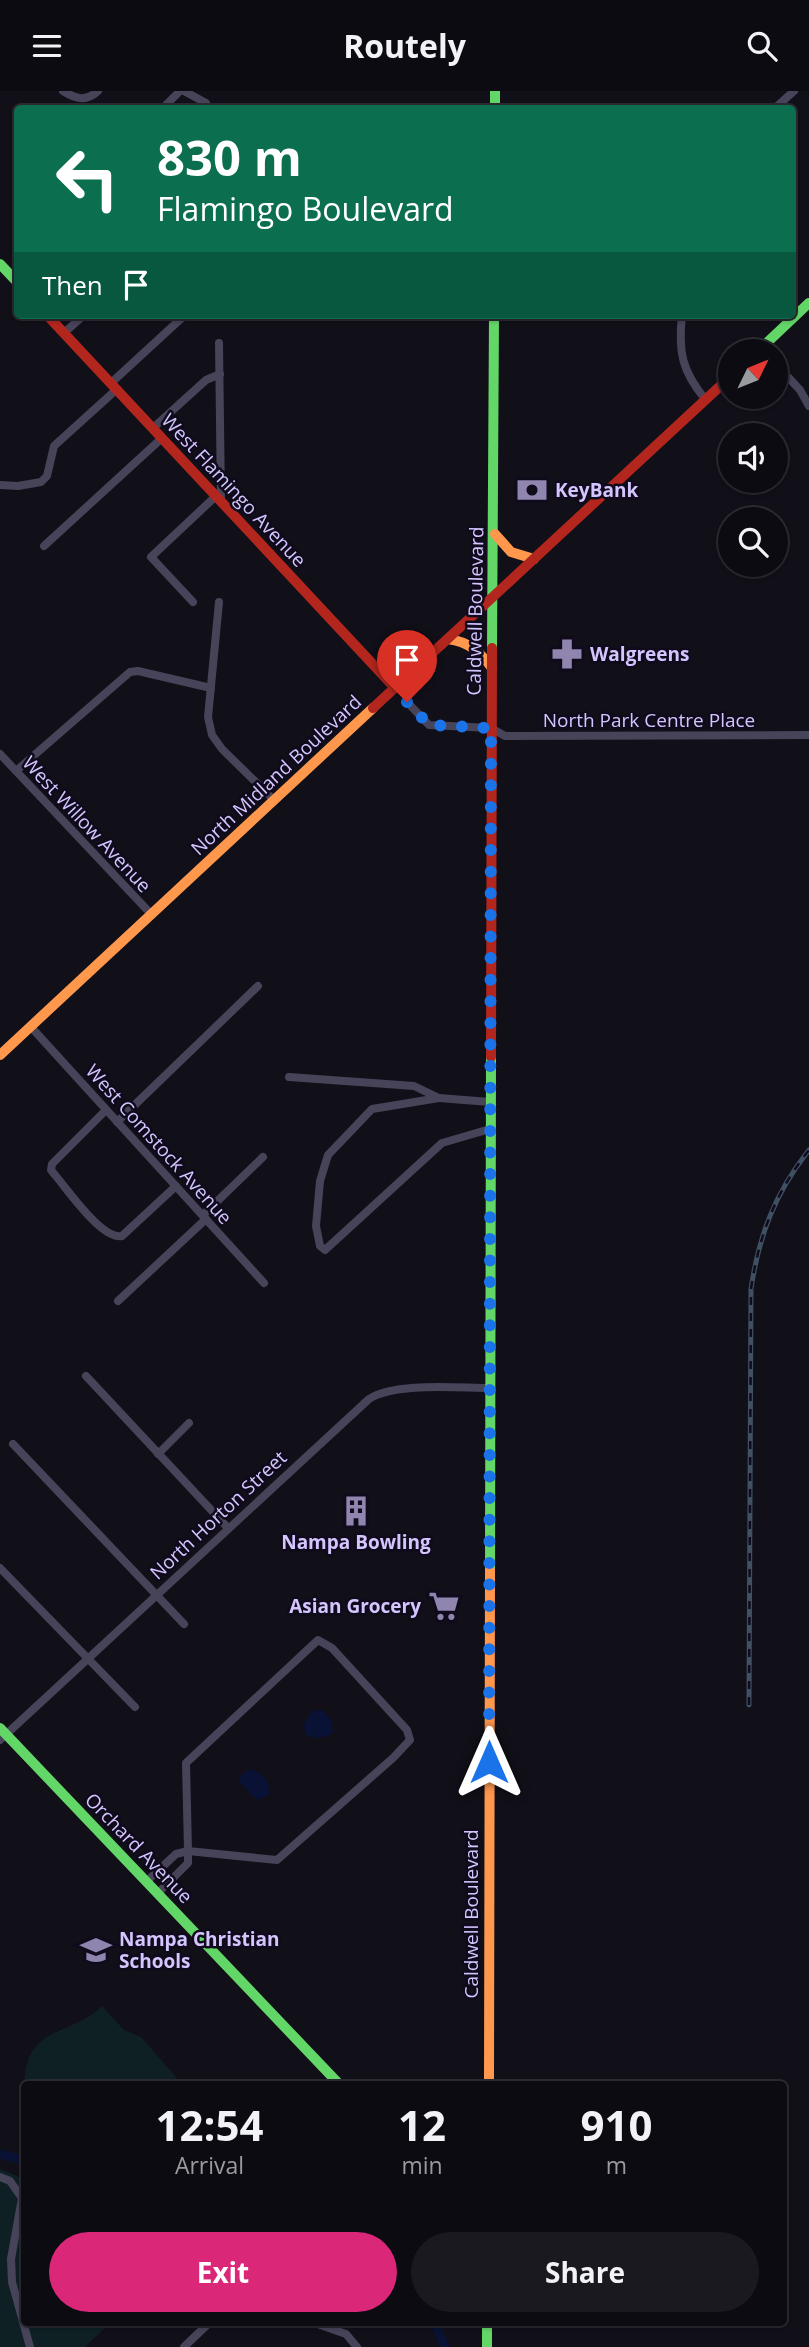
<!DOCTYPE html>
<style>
:root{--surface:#0d0b12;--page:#1b1920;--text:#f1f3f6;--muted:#9a9b9f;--line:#2d2b32;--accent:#db2777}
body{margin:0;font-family:"Open Sans",sans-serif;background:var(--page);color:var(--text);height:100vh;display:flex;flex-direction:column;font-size:26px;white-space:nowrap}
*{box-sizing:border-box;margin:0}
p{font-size:23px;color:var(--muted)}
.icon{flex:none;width:38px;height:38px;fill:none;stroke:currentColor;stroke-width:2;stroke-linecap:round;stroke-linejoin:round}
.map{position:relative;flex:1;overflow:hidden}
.panel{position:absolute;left:21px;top:1990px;width:766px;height:245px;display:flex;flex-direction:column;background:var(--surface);border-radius:7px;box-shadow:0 2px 5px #0004,0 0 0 2px var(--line)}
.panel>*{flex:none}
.top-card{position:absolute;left:14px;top:14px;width:782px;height:214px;border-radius:7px;box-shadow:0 2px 5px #0004,0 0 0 2px var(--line);background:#0b6e4f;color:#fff;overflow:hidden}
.needle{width:46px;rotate:47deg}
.controls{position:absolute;left:718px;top:248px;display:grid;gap:14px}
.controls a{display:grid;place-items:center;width:70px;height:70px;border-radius:50%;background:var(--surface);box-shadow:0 2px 5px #0004,0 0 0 2px var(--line);font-size:35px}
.pin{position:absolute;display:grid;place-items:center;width:60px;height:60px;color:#fff;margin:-72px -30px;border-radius:50% 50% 50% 0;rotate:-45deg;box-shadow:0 0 7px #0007}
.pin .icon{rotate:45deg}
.me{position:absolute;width:77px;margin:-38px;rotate:0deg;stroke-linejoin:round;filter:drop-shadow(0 0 5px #0008)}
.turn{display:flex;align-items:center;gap:24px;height:147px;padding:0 28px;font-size:32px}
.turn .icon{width:91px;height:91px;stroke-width:2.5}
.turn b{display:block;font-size:49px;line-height:60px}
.then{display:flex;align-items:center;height:66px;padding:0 28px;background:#0003;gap:14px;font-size:26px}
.eta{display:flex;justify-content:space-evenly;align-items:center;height:119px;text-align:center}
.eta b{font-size:42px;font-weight:700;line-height:49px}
.primary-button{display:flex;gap:14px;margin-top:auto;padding:14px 28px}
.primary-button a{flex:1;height:80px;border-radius:42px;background:var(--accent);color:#fff;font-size:28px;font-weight:700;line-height:80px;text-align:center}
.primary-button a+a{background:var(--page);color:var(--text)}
header{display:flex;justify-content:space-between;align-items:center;height:91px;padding:0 28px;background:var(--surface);font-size:32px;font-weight:700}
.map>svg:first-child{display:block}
</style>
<header><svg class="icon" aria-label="menu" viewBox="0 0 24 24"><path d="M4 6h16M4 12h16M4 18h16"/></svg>Routely<svg class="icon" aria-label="search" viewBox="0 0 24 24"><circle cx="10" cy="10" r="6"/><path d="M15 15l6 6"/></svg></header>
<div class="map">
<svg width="809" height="2256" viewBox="0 0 809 2256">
<rect width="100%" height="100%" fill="#110f18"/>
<g fill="#0e2024">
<path d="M 102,1915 L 124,1939 L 141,1946 L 176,1986 L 176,1993 L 24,1995 C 26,1932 69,1947 102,1915 Z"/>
<path d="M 0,2078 L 24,2088 L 24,2231 L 111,2231 L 85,2256 L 0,2256 Z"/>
</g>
<g fill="#091135">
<path d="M 323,1619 L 332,1630 L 333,1642 C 322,1647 315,1650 305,1643 L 304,1633 L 312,1620 Z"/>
<path d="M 252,1678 C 263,1684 271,1690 269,1704 L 256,1709 L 240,1691 L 240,1686 L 246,1680 Z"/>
</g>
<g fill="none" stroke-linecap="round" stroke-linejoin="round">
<g stroke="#091135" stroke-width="9">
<path d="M 0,2063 L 24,2069"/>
<path d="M 434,2231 L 445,2256"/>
</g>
<g stroke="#474359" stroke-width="8">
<path d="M 63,0 C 76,8 86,11 98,0"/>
<path d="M 184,0 L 206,12 L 207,18"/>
<path d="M 162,18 L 180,0"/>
<path d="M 774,18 L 794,0"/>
<path d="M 682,224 C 678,261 682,280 705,308"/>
<path d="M 64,242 L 84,224"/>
<path d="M 219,252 L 221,410"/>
<path d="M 775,272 L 800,299 L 809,315"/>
<path d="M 111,292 L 185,224"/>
<path d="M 153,337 L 206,289 L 220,283"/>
<path d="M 0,394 L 18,395 L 41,391 L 47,385 L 54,355 L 117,298"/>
<path d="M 44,455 L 162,347"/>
<path d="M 193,511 L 151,466 L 216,405"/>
<path d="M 219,511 L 208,626 L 212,644 L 222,658 L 274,709"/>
<path d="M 407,611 L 429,634 L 491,637 L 505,645 L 809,644"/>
<path d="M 0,663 L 152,824"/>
<path d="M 16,680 L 130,581 L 138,580 L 211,597"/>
<path d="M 31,936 L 264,1192"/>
<path d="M 289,986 L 414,995 L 439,1007 L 490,1011"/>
<path d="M 439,1007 L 372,1018 L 328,1064 L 320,1090 L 316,1135 L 320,1155 L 325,1159 L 442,1052 L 490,1038"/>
<path d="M 106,1019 L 52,1073 L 51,1079 L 55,1084 C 68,1099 102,1149 122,1145 L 176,1095"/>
<path d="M 117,1031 L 258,895"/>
<path d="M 203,1124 L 263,1066"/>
<path d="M 118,1210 L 206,1128"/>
<path d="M 86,1285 L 228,1437"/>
<path d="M 13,1353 L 184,1533"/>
<path d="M 158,1363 L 189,1332"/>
<path d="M 0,1477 L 135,1616"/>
<path d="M 318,1549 L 332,1557 L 407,1639 L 410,1649 L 393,1667 L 277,1769 L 188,1760 L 186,1672 Z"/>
<path d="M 0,1649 L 369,1308 C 395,1291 458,1297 489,1297"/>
<path d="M 147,1790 L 176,1763 L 188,1760 L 188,1772 L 158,1802"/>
<path d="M 0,2086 L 10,2090 L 22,2107 L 11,2168 L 12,2191 L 30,2256"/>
<path d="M 312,2231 L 346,2243 L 357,2256"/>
<path d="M 184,2256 L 210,2231"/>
</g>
<g stroke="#63d668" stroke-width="10">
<path d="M 495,0 L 495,18"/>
<path d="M 0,173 L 18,192"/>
<path d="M 757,261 L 809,212"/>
<path d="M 492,557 L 494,224"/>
<path d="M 490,1479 L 491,966"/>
<path d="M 0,1637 L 339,1993"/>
<path d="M 487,2231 L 487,2256"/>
</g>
<g stroke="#ff974d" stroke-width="10">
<path d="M 495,443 L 511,461 L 534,468"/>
<path d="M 448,548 C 469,551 479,560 492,577"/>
<path d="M 0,964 L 373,617"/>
<path d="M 489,1993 L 490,1479"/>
</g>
<g stroke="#b3261e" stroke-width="10">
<path d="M 47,224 L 395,597"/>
<path d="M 373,617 L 730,286"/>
<path d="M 491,966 L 492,557"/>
</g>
<g stroke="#405063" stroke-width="5">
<path id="rail" d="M 749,1614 L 751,1198 C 759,1144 775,1102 809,1059"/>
</g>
<use href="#rail" stroke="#100b1c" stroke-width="2.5" stroke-dasharray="8" stroke-linecap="butt"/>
</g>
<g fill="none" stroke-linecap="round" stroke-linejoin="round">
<path stroke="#1a73e8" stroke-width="12" stroke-dasharray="0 21.6" d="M 407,611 L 429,634 L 491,637 L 489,1671"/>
</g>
<defs>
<g id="bank-bare" transform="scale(2.415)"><path d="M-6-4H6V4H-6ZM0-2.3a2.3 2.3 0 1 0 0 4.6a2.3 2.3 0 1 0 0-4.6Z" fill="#9085ae" stroke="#100b1c" stroke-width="2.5" paint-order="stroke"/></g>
<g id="pharmacy-bare" transform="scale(2.415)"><path d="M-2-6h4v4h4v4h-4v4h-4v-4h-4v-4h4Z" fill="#9085ae" stroke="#100b1c" stroke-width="2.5" paint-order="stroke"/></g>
<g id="building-bare" transform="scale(2.415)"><path d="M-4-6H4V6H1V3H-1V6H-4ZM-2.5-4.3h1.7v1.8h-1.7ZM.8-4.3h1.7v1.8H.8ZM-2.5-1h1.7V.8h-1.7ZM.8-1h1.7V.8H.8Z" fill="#9085ae" stroke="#100b1c" stroke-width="2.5" paint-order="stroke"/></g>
<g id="supermarket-bare" transform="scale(2.415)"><path d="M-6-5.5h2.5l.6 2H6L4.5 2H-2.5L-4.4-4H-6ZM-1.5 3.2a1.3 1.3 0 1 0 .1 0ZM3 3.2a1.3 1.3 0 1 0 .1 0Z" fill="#9085ae" stroke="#100b1c" stroke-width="2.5" paint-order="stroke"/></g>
<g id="school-bare" transform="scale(2.415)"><path d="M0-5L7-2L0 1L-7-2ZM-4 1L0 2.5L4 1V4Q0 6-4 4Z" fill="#9085ae" stroke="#100b1c" stroke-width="2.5" paint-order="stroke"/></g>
</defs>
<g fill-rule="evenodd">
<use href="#bank-bare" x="532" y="399"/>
<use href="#pharmacy-bare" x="567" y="563"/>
<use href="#building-bare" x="356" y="1420"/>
<use href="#supermarket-bare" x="444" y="1515"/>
<use href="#school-bare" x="96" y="1859"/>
</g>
<g text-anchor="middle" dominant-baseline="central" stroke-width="5" stroke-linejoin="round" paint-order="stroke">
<g font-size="19" fill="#d5c5ff" stroke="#100b1c">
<text transform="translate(234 399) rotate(47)">West Flamingo Avenue</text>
<text transform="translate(475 520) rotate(-89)">Caldwell Boulevard</text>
<text x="649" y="629">North Park Centre Place</text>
<text transform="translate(276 684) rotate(-43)">North Midland Boulevard</text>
<text transform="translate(87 733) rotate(47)">West Willow Avenue</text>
<text transform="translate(159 1053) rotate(48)">West Comstock Avenue</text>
<text transform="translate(218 1424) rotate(-43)">North Horton Street</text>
<text transform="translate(139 1757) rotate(46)">Orchard Avenue</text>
<text transform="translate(471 1823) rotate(-90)">Caldwell Boulevard</text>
</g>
<g font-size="19" font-weight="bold" fill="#d5c5ff" stroke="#100b1c" text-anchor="start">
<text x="555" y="399">KeyBank</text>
<text x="590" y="563">Walgreens</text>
<text x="356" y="1451" text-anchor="middle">Nampa Bowling</text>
<text x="421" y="1515" text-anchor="end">Asian Grocery</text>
<text x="119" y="1848">Nampa Christian<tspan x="119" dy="22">Schools</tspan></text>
</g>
</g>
</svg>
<div class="controls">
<a><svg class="needle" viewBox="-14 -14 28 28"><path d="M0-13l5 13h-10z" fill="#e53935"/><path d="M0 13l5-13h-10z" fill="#9a9b9f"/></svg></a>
<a><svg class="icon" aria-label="sound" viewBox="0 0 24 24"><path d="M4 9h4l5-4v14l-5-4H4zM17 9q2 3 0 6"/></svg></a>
<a><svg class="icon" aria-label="search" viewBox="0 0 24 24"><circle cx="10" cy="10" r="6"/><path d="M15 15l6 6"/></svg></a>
</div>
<div class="pin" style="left:407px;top:611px;background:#d93025"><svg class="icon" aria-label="arrive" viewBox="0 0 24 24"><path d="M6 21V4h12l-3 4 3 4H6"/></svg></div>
<svg class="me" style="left:489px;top:1671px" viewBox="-20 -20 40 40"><path d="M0-17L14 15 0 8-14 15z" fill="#1a73e8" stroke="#fff" stroke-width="4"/></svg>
<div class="top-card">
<div class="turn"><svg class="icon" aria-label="left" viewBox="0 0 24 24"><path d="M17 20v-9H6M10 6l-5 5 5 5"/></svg><div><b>830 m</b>Flamingo Boulevard</div></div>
<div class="then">Then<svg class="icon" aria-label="arrive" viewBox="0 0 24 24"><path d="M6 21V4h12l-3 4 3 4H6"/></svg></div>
</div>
<section class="panel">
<div class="eta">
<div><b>12:54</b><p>Arrival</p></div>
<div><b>12</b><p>min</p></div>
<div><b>910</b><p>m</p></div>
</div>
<div class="primary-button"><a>Exit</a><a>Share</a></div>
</section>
</div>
